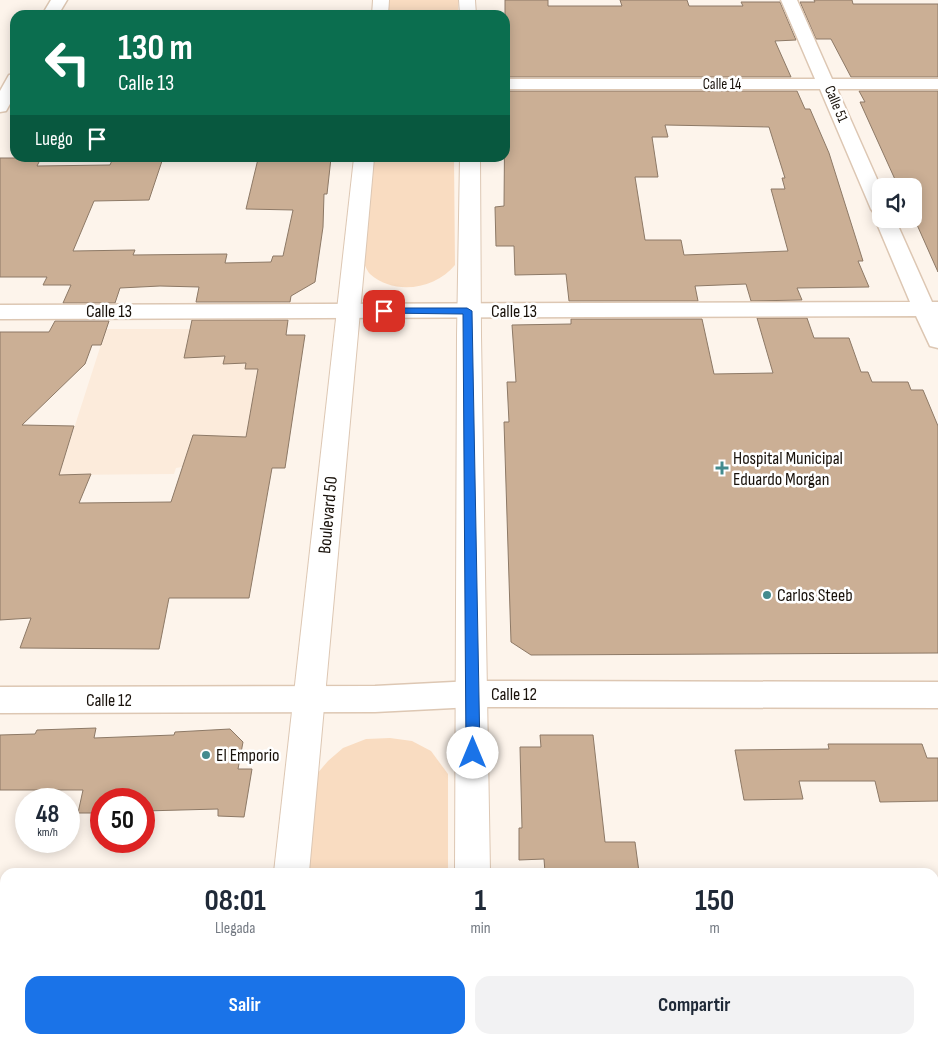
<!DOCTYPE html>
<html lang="es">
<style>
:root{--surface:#fff;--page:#f2f2f3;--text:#1f2937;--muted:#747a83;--accent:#1a73e8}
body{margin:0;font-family:"Sofia Sans Condensed",sans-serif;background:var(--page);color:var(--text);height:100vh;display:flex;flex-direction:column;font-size:19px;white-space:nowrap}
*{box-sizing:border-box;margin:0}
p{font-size:16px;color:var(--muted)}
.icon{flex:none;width:28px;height:28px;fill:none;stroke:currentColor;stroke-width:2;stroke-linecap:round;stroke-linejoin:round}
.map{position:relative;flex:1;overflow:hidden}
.drawer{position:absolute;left:0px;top:868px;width:939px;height:176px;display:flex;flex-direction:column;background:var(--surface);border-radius:15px 15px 0 0;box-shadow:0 2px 12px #0003}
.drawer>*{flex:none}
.guide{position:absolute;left:10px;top:10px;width:500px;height:152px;border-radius:15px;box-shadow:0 2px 12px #0003;background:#0b6e4f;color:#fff;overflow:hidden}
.tools{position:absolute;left:872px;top:178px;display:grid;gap:10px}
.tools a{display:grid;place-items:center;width:50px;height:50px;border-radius:10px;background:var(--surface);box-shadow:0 2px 12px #0003;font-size:25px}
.speed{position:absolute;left:15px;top:788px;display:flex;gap:10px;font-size:25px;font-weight:700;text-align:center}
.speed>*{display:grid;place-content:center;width:65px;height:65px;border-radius:50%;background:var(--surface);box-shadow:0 2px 12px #0003;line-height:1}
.speed small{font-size:12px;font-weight:400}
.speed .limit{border:8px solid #d22;background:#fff;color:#111}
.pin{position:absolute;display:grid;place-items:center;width:42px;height:42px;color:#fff;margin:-21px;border-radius:10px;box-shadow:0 2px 8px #0006}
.me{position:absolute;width:55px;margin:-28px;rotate:0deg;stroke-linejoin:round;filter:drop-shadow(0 0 4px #0008)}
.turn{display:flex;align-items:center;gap:18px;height:105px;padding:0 25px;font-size:22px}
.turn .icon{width:65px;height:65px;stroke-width:2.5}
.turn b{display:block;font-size:35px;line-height:42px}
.then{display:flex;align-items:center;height:48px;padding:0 25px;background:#0003;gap:10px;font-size:19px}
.eta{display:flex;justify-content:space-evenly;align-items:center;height:85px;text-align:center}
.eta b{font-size:30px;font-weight:700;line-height:35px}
.cta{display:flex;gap:10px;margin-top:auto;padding:10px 25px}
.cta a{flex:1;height:58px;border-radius:15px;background:var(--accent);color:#fff;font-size:20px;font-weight:700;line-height:58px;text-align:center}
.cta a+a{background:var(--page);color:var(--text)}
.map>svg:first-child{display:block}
</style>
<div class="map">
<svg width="938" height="1043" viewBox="0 0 938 1043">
<rect width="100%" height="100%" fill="#fdf4eb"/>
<path fill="#fcebdb" d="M 106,329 L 287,329 L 286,335 L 305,335 L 285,468 L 182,467 L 176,468 L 174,474 L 59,475 Z"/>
<g fill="#f9dcc1">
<path d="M 388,0 L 458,0 L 458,15 L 387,15 Z"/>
<path d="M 374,158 L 454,158 L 455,265 C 435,289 395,296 370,274 C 367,271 365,265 363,261 Z"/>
<path d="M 390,738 L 412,741 L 431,751 L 448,774 L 448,872 L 306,872 L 316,775 L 328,761 L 343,748 L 366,739 Z"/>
<rect x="289" y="1039" width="159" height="4"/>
</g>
<g fill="#cbaf95" stroke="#8d7966" fill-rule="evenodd">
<path d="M 505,0 L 548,0 L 548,6 L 622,6 L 620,0 L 687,0 L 689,6 L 743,6 L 741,2 L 780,2 L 796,40 L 775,41 L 791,77 L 505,77 Z"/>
<path d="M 814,0 L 852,0 L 853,4 L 938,4 L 938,77 L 851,77 L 831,39 L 816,39 L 800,2 L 815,2 Z"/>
<path d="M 505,91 L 797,91 L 805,109 L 810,109 L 829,153 L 863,261 L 858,261 L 869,287 L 797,288 L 802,300 L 751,301 L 746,284 L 695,286 L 698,301 L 569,301 L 566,274 L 515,275 L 514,246 L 496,246 L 495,207 L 504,206 ZM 665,125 L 769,127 L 785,178 L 782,178 L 785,189 L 771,189 L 788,251 L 684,255 L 681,240 L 645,240 L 635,177 L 658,177 L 652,137 L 668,137 Z"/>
<path d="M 859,91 L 938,91 L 938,272 L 914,218 L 914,186 L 898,186 L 860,102 L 865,102 Z"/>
<path d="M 0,158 L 41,158 L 37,166 L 110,165 L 113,158 L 163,158 L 149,200 L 94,201 L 73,251 L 135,250 L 133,255 L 227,254 L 225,263 L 271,262 L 273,256 L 283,256 L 293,210 L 246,209 L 258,159 L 331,158 L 327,194 L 324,194 L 323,227 L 315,282 L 291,296 L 290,302 L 196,302 L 199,287 L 160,286 L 120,288 L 115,303 L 63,303 L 71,285 L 43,285 L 47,277 L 0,277 Z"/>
<path d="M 757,318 L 807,318 L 814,338 L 849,338 L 861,372 L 868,372 L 872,382 L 908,382 L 911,390 L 923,390 L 938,426 L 938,653 L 531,655 L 511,642 L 504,422 L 509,422 L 507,382 L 516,382 L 512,325 L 571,324 L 571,319 L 702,319 L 714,374 L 773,373 Z"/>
<path d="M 192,320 L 288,320 L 286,335 L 305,335 L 285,468 L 272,468 L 249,598 L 169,598 L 159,649 L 20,648 L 31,618 L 0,620 L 0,332 L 49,332 L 55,321 L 109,321 L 101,345 L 92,345 L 85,364 L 22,425 L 74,426 L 59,475 L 91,474 L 79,503 L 171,502 L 193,435 L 246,437 L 258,369 L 245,369 L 246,363 L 223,364 L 225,356 L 184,358 Z"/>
<path d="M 96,728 L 94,738 L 174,735 L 175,732 L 230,729 L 243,742 L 238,769 L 252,769 L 244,817 L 218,816 L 218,809 L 144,811 L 144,799 L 101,799 L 101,813 L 78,813 L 83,790 L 0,790 L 0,735 L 35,734 L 37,730 Z"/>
<path d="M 540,735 L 593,735 L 605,842 L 635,842 L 639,872 L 545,872 L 544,859 L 519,860 L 519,828 L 522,828 L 520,747 L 541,747 Z"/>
<path d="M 828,744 L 922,744 L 927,758 L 938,758 L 938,801 L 880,802 L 875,781 L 799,781 L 803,799 L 744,800 L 735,750 L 829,749 Z"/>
</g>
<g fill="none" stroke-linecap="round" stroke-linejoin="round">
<g stroke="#ddc7b3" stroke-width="3">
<g id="street">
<path d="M 51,0 L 67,0 L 58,15 L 42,15 Z"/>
<path d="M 781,0 L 797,0 L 832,79 L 938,79 L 938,89 L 837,89 L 881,188 L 881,219 L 895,219 L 932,302 L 938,302 L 938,348 L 930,346 L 916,316 L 0,319 L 0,305 L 910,302 L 875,219 L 879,214 L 874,213 L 871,209 L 820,89 L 505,89 L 505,79 L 815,79 Z"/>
<path d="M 15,74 L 15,95 L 6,111 L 0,112 L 0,91 L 9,75 Z"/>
<path d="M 473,681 L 938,682 L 938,708 L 473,707 L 375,712 L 0,713 L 0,687 L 375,686 Z"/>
</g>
</g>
<g stroke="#ddc7b3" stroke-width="2">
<g id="secondary">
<path d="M 373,0 L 389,0 L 388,15 L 372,15 Z"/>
<path d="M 459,0 L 475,0 L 476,15 L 460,15 Z"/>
<path d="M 354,158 L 374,158 L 309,872 L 274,872 Z"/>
<path d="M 460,158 L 480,158 L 481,336 L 490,872 L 455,872 L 457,336 Z"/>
<path d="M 253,1039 L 291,1039 L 290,1043 L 252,1043 Z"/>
<rect x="454" y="1039" width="38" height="4"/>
</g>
</g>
<use href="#street" fill="#fff" fill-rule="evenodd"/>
<use href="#secondary" fill="#fff" fill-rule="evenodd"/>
</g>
<path fill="#1a73e8" stroke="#114b97" d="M 384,308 L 467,308 L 472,311 L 480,753 L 478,757 L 473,759 L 468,757 L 466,753 L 463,314 L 381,313 L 379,311 Z"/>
<g fill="#438b8e" stroke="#fff" stroke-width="2">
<path d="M719.5 460.5h5v5h5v5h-5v5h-5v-5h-5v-5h5z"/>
<circle cx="767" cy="595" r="5"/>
<circle cx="206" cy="755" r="5"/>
</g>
<g text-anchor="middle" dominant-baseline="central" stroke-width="5" stroke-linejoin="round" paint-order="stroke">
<g font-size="15" fill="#19120b" stroke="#fff">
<text x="722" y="84">Calle 14</text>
<text transform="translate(836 104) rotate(67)">Calle 51</text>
</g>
<g font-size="18" fill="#19120b" stroke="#fff">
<text x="109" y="311">Calle 13</text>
<text x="514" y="311">Calle 13</text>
<text transform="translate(328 515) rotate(-85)">Boulevard 50</text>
<text x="514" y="694">Calle 12</text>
<text x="109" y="700">Calle 12</text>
</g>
<g font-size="18" fill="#19120b" stroke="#fff" text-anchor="start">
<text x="733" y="458">Hospital Municipal<tspan x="733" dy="21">Eduardo Morgan</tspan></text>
<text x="777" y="595">Carlos Steeb</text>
<text x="216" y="755">El Emporio</text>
</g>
</g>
</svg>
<div class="tools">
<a><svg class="icon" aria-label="sound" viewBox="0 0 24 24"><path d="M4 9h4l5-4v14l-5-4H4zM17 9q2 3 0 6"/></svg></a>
</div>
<div class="speed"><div>48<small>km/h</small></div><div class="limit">50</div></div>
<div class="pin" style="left:384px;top:311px;background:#d93025"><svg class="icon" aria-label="arrive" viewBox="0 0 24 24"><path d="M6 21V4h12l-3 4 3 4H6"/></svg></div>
<svg class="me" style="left:473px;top:753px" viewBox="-20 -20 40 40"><circle r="19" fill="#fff"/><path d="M0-13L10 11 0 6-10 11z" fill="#1a73e8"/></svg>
<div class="guide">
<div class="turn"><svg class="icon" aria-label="left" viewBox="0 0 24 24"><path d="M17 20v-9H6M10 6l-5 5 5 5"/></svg><div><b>130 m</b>Calle 13</div></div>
<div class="then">Luego<svg class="icon" aria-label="arrive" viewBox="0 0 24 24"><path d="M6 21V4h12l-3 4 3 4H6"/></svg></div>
</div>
<section class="drawer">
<div class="eta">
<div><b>08:01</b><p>Llegada</p></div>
<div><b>1</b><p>min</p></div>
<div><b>150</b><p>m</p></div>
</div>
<div class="cta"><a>Salir</a><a>Compartir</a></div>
</section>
</div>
